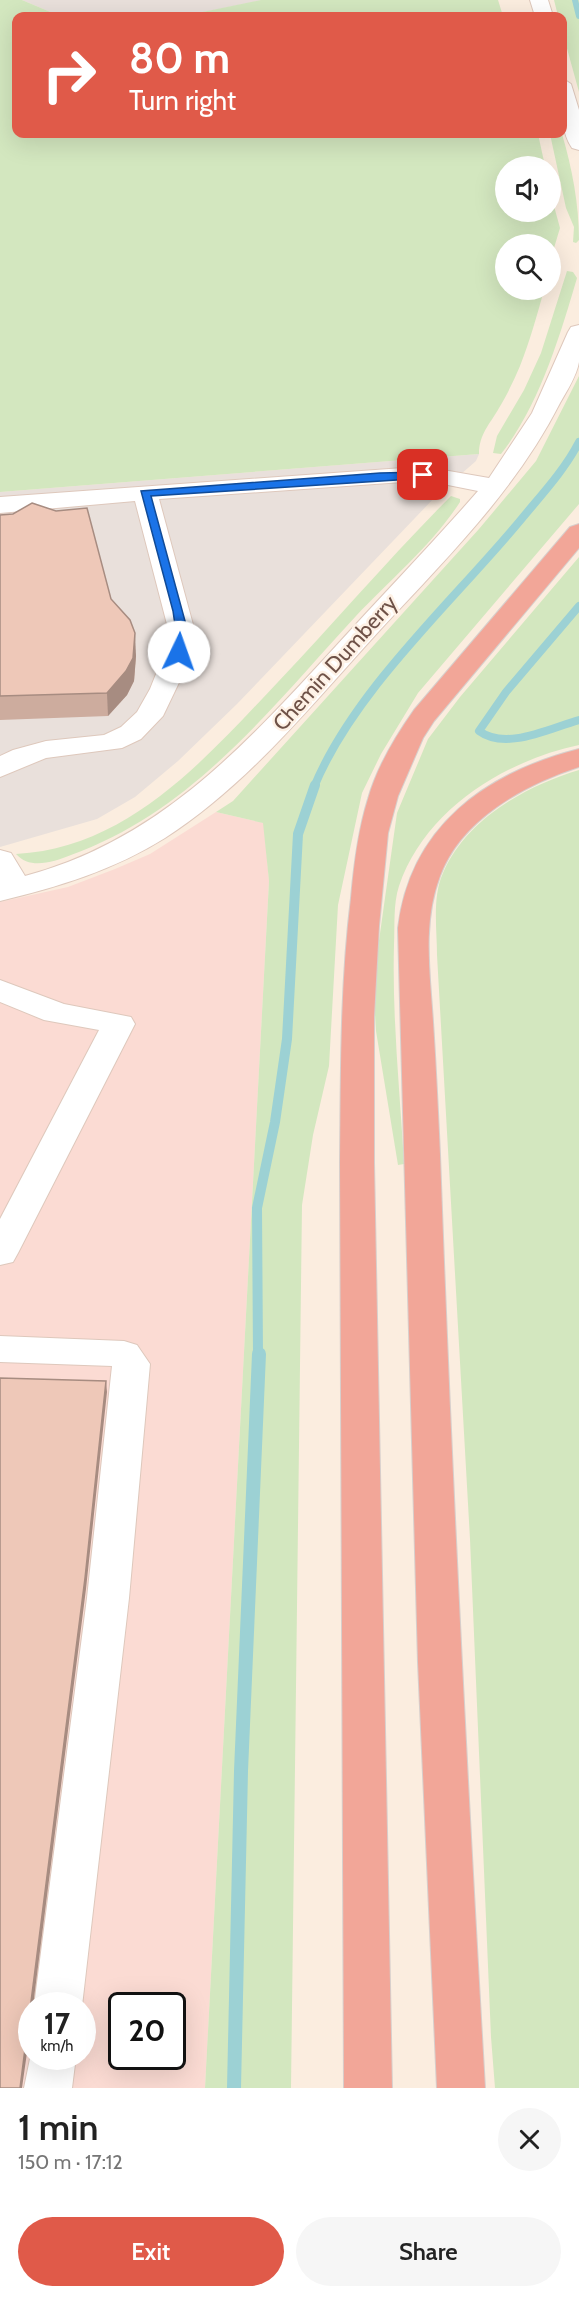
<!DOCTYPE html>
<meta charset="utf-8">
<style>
:root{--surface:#fff;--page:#f6f6f6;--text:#222;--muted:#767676;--accent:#e05a49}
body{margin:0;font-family:Cabin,sans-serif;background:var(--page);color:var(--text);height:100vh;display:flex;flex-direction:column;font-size:22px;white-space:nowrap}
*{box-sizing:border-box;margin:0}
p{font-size:20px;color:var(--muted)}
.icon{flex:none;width:33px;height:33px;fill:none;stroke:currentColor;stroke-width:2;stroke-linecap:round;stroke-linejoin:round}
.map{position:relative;height:2088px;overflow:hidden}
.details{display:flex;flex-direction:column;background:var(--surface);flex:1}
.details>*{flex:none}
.hud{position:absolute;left:12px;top:12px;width:555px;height:126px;border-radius:12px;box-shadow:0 6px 24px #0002;background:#e05a49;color:#fff;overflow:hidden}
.fabs{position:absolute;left:495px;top:156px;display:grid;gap:12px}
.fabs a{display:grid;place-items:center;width:66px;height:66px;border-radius:50%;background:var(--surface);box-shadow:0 6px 24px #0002;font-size:30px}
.speed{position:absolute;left:18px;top:1992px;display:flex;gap:12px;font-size:30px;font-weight:700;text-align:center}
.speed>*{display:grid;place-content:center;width:78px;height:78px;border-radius:50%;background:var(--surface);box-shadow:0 6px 24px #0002;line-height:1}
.speed small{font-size:15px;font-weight:400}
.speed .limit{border:3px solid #111;border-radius:9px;background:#fff;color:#111}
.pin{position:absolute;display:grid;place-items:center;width:51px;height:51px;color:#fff;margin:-26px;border-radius:12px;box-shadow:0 3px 9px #0006}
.me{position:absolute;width:66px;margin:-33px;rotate:3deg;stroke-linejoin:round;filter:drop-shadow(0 0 4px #0008)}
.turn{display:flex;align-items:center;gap:21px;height:126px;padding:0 18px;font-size:27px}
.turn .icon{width:78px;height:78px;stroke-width:2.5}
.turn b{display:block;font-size:42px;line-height:51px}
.round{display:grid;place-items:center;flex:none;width:63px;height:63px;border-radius:32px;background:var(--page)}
.overview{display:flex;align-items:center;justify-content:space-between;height:102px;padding:0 18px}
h1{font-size:36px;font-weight:600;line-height:45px}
.button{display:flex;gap:12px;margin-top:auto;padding:12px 18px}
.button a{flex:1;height:69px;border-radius:36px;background:var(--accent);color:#fff;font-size:24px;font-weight:600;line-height:69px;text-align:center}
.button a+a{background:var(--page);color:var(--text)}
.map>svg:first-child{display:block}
</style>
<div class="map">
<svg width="579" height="2088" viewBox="0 0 579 2088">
<rect width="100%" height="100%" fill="#fbeddf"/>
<path fill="#fbdbd3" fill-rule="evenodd" d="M 216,812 L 264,823 L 269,881 L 205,2088 L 0,2088 L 0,902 L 68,887 L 115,869 L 150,854 ZM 32,2006 L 82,2006 L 82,2056 L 32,2056 ZM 122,2006 L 172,2006 L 172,2056 L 122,2056 Z"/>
<g fill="#e9e0db">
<path d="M 22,0 L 264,0 L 184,16 L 60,16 Z"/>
<path d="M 479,454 L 476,461 L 437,495 L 237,704 L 178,761 L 135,797 L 97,819 L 0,847 L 0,492 Z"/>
</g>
<g fill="#d3e7bf">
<path d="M 0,0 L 22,0 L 60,16 L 16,16 L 16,134 L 538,134 L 545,166 L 506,166 L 506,212 L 550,212 L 551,195 L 560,228 L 551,258 L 550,244 L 506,244 L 506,290 L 544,290 C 537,315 530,341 520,366 C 514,380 507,395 499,408 C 490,424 479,434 479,454 L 0,492 Z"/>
<path d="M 261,0 L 498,0 L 503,16 L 183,16 Z"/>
<path d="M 554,0 L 579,0 L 579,92 L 563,34 L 562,16 L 558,16 Z"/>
<path d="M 550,134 L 562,134 C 572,168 579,204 579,240 L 576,243 L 573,242 L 574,227 L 566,208 Z"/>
<path d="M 567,271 L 573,272 L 577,278 C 560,336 539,406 501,454 L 493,453 L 497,436 L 524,390 L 541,353 Z"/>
<path d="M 579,376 L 579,504 L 418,693 L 381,754 L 362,793 L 338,905 L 329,1066 L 313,1135 L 302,1205 L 291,2088 L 205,2088 L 269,881 L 263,823 L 216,812 L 233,801 L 479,529 L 536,461 Z"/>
<path d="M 451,496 L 460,499 L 460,502 C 433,544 390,580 356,616 C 270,709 193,811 71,855 C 53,862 30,870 16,854 C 129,848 206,758 278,682 C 336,621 391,556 451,496 Z"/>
<path d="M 579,557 L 579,745 C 504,761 425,810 399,886 C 393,904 395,926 394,945 C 392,1018 400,1092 404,1164 L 398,1165 L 376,1031 L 373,983 L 397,813 L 428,739 L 460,697 Z"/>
<path d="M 579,770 L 579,2088 L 495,2088 L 491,2037 L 470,1539 L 437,955 C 437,930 432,897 443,873 C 466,819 526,786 579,770 Z"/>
</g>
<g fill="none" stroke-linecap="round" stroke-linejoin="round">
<path stroke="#9cd1d4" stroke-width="6" d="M 575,0 L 579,16"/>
<g stroke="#9cd1d4" stroke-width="8">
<path d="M 579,606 L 506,692 L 479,731 C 506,751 550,728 579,720"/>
<path d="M 314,787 C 355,688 457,598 524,516 C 544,492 565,469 579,442"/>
</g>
<path stroke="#9cd1d4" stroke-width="10" d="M 258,1356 L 257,1208 L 275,1122 L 287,1039 L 298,834 L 315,785"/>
<path stroke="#9cd1d4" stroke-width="14" d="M 234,2088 L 241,1771 L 259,1354"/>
<g stroke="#dec8bc" stroke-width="2">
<g id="minor">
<path d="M 530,0 L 548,0 L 553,16 L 535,16 Z"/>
<path d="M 562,78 L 571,84 L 579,110 L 579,150 L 572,148 C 559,129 562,101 562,78 Z"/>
<path d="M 579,325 C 579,337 579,350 579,362 C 577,375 567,391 560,403 C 516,490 446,559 380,630 C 313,703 249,784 165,838 C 114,870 58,887 0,901 L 0,850 L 11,853 L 25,876 C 160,840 245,745 336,646 C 383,594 432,544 478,491 L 443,484 L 403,482 L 159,499 L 195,632 L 186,668 L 163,716 L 141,739 L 122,748 L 46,758 L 0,777 L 0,756 L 13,750 L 46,741 L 104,735 L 121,727 L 137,712 L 150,689 L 164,654 L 169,632 L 135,501 L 0,513 L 0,497 L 403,468 L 443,470 L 489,478 L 532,413 L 568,332 L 571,327 Z"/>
<path d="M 0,980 L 64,1004 L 131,1017 L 135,1024 L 18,1253 L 13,1262 L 0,1265 L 0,1219 L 99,1030 L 44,1020 L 0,1002 Z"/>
<path d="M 0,1336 L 124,1341 L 137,1345 L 150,1364 L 129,1598 L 82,2006 L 34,2006 L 87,1598 L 112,1366 L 0,1362 Z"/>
<path d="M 32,2049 L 32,2056 L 76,2056 L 72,2088 L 24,2088 Z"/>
</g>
</g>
<g stroke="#d7cfcc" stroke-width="2">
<g id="highway">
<path d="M 579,524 L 579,548 L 434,721 L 423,738 L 398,796 L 388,833 L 379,926 L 374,1017 L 374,1163 L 392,2088 L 344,2088 L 340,1163 C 341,1075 340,986 351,898 C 354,864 358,831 368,799 C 377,767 395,737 414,710 L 570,527 Z"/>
<path d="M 579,749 L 579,767 C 524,785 461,819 440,876 C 422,923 430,974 433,1022 C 436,1067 438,1111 440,1155 C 451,1467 467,1777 485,2088 L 437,2088 L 418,1662 L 398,928 C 410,827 485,773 579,749 Z"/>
</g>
</g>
<use href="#minor" fill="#fff" fill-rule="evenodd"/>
<use href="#highway" fill="#f2a698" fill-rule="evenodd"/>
</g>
<path fill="#cdac9e" d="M 56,511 L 111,599 L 136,656 L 134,681 L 127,695 L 108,716 L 0,720 L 0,515 Z"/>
<g fill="#a78c81">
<path d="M 135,633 L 136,656 L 134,681 L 127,695 L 108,716 L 107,693 Z"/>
<path d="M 106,1381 L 107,1392 L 86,1589 L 33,2006 L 32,2006 L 32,2017 L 22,2088 L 20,2088 Z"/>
</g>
<g fill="#eec8b8" stroke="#a78c81" stroke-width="1.5">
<path d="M 32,503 L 56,511 L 87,508 L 111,599 L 130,620 L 135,633 L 133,658 L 126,671 L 107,693 L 0,696 L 0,515 L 13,514 Z"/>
<path d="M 0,1378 L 106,1381 L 85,1578 L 20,2088 L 0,2088 Z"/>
</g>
<path fill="#1a73e8" stroke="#114b97" stroke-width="1.5" d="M 423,472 L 427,473 L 427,478 L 151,496 L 188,632 L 185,652 L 175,654 L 176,632 L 173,611 L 141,491 L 380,473 Z"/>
<g text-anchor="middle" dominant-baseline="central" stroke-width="5" stroke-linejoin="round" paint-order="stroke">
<g font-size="22" fill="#6f5248" stroke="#fef1e5">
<text transform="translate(335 663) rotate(-48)">Chemin Dumberry</text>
</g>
</g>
</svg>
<div class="fabs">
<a><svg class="icon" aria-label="sound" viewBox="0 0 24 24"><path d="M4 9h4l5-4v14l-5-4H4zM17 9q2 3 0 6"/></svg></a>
<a><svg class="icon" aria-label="search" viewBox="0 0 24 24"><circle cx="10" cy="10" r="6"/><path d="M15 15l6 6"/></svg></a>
</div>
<div class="speed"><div>17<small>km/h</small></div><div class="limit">20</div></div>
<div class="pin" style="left:423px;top:475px;background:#d93025"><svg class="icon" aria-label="arrive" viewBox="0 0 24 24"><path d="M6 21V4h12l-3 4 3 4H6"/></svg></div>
<svg class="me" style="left:179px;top:652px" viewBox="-20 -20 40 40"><circle r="19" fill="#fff"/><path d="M0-13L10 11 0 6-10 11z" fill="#1a73e8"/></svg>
<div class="hud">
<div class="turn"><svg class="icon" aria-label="right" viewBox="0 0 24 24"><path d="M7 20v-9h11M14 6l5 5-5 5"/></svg><div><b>80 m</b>Turn right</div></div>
</div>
</div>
<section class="details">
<div class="overview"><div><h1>1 min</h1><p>150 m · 17:12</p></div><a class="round"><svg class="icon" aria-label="close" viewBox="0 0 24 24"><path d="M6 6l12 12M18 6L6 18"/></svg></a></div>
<div class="button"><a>Exit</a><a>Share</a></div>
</section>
